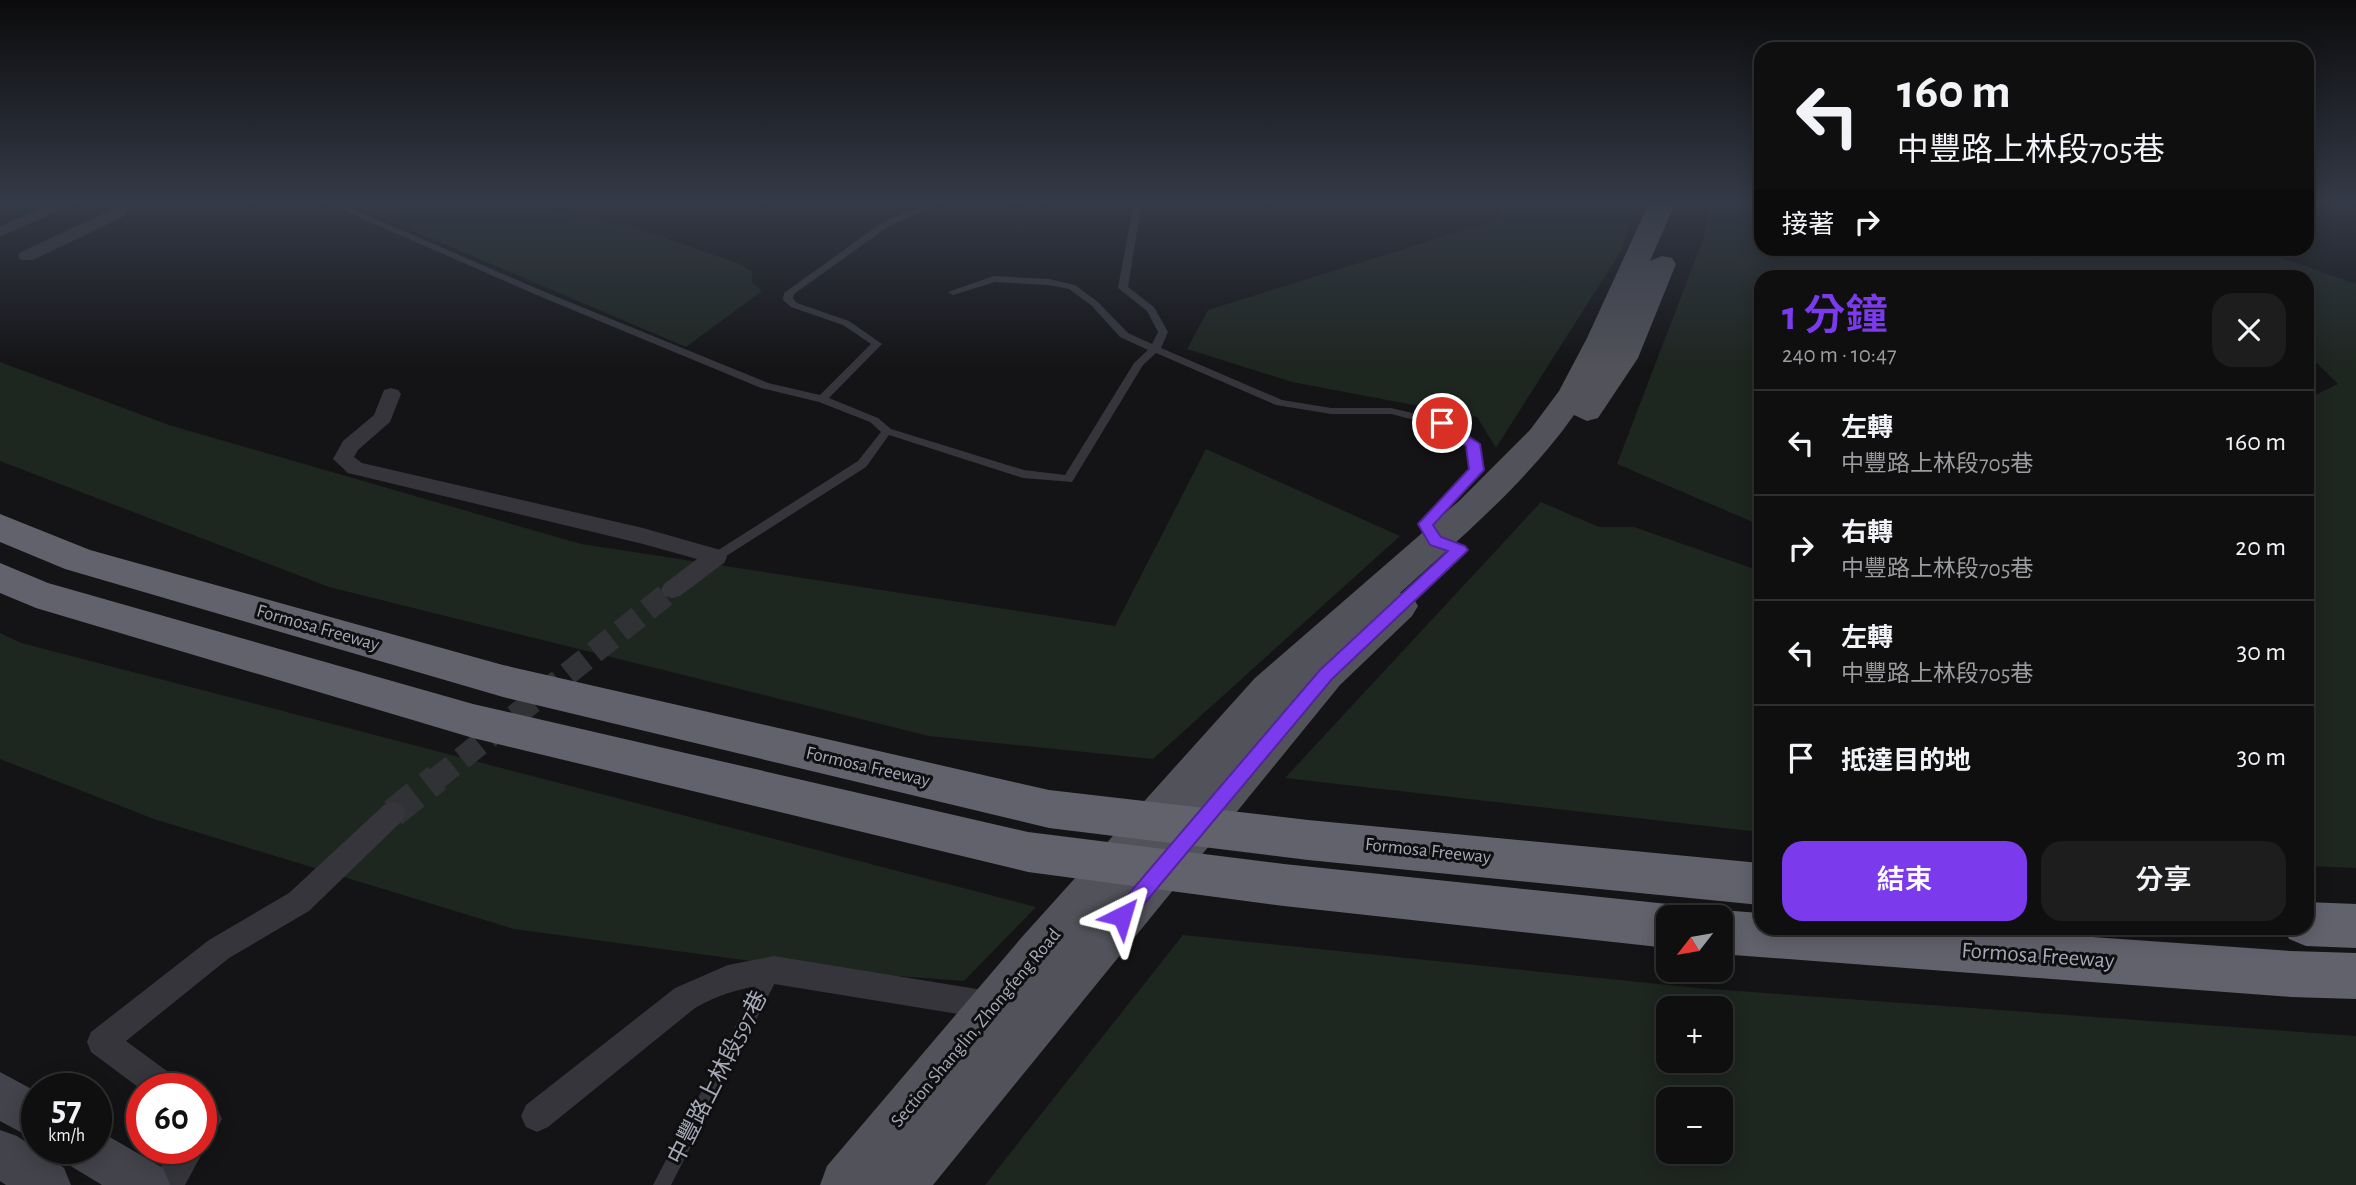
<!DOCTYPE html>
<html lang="zh-TW">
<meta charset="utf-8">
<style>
:root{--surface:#0f0f10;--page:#1d1d1e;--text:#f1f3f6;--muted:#9b9c9f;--line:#2f2f30;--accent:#7c3aed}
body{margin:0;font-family:"Alegreya Sans","Noto Sans TC",sans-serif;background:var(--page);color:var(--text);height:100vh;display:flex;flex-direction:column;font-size:26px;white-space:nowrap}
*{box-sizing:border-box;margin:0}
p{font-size:23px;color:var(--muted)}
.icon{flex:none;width:38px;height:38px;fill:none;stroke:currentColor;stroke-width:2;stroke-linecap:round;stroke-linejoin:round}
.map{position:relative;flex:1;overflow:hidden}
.sheet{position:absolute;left:1754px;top:270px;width:560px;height:665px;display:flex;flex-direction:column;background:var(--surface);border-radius:21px;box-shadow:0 4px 18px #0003,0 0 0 2px var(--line)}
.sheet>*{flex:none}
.top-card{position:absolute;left:1754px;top:42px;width:560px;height:214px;border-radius:21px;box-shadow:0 4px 18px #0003,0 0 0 2px var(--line);background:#0f0f10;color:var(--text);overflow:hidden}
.needle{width:46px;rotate:239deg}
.tools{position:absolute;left:1656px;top:905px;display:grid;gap:14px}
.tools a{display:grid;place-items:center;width:77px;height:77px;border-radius:14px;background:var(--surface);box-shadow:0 4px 18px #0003,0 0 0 2px var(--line);font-size:35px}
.speed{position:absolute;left:21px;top:1073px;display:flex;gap:14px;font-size:35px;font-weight:700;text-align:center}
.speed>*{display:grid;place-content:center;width:91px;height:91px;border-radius:50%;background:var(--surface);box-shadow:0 4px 18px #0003,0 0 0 2px var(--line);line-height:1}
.speed small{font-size:18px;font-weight:400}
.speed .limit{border:10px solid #d22;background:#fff;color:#111}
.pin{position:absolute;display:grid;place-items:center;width:60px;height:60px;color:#fff;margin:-30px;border:4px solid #fff;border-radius:50%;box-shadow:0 2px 7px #0007}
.me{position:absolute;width:77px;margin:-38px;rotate:40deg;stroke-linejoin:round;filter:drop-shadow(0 0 5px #0008)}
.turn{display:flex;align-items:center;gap:24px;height:147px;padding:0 28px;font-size:32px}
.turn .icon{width:91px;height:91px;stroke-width:2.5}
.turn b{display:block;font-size:49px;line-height:60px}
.then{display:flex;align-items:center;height:66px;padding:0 28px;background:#0003;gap:14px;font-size:26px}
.round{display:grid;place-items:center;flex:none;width:74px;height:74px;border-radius:21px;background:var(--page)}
.summary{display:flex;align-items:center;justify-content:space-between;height:119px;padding:0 28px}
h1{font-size:42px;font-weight:600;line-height:52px;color:var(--accent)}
.primary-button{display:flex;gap:14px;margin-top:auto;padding:14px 28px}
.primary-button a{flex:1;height:80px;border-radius:21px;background:var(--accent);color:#fff;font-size:28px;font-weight:600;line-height:80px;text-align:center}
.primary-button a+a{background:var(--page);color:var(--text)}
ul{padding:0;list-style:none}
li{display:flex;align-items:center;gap:21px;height:105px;padding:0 28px;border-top:2px solid var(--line)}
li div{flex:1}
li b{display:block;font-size:26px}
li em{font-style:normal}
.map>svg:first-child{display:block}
</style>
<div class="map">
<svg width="2356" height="1185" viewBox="0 0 2356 1185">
<rect width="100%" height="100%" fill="#141416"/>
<g fill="#1e2620" fill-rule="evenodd">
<path d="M 343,201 L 528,201 L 567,216 L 627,225 L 740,264 L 752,272 L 752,283 L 762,291 L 686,347 Z"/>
<path d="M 1497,201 L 1637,201 L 1622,249 L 1496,448 L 1477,417 L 1292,382 L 1187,349 L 1208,310 L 1500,219 Z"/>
<path d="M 1707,201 L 1760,201 L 1760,248 L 2257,249 L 2356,284 L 2356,868 L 2307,866 L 2307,399 L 2338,384 L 2317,363 L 2307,367 L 2306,276 L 1760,276 L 1760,525 L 1617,464 L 1705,234 Z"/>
<path d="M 0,362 L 169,425 L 581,544 L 1115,626 L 1206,449 L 1400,536 L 1153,759 L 929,736 L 329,587 L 0,461 Z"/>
<path d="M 1541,502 L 1599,527 L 1634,527 L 1760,571 L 1760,832 L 1285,778 Z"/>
<path d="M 0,633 L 21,643 L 1036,907 L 964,981 L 818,970 L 514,929 L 154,819 L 0,759 Z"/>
<path d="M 1183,935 L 1697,988 L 2356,1036 L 2356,1185 L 985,1185 ZM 1720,1008 L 1720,1060 L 1668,1060 L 1668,1008 ZM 1720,1099 L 1720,1152 L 1668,1152 L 1668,1099 Z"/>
</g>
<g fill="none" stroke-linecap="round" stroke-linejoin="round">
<path stroke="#313236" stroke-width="23" stroke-dasharray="23 11" stroke-linecap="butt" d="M 435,780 L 672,590"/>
<path stroke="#313236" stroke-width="29" stroke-dasharray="29 15" stroke-linecap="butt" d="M 393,813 L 437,778"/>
<g fill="#35353b" fill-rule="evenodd">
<path d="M 322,201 L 334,201 L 545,292 L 768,383 L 820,395 L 871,344 L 843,325 L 791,307 L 783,300 L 784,293 L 883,222 L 932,201 L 945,201 L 889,226 L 794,294 L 793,299 L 797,303 L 849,321 L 882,344 L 829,398 L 878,418 L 891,429 L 1024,470 L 1065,475 L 1134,363 L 1148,350 L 1120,337 L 1092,306 L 1069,289 L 1049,285 L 995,282 L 953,295 L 948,292 L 994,276 L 1049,279 L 1075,285 L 1098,302 L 1128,333 L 1152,344 L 1158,332 L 1147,311 L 1118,288 L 1134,201 L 1142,201 L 1128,287 L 1154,307 L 1168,332 L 1161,348 L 1282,400 L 1331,408 L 1391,408 L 1446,421 L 1477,441 L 1483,470 L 1431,525 L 1439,538 L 1464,546 L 1466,549 L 1460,553 L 1431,544 L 1419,524 L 1471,469 L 1468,446 L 1438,426 L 1391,414 L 1331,414 L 1276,405 L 1156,353 L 1143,365 L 1072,482 L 1023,478 L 889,435 L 866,467 L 720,560 L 712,560 L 710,557 L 712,554 L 858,461 L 881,432 L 870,422 L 819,402 L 761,388 L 539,296 Z"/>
<path d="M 1005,201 L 1048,201 L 1030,208 Z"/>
<path d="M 773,963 L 779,965 L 781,970 L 779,975 L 671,1185 L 653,1185 L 767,965 Z"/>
</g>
<g fill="#35353b" fill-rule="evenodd">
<path d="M 56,201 L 79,201 L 0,237 L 0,226 Z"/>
<path d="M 114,201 L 130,201 L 125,216 L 33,260 L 21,260 L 18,256 L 21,252 L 111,210 Z"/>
<path d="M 391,388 L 398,390 L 401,394 L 390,422 L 358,450 L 354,457 L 362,463 L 643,528 L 724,551 L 727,557 L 724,563 L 680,596 L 672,598 L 664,596 L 661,590 L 664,584 L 697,559 L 643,544 L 348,473 L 333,459 L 343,441 L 374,415 L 384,390 Z"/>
<path d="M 393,802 L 402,805 L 406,813 L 402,821 L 309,911 L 229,958 L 126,1041 L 175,1077 L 179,1088 L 142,1090 L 91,1052 L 87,1042 L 91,1032 L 209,940 L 289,893 L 384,805 Z"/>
<path d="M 774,956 L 995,992 L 1005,996 L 1010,1006 L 1005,1016 L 995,1020 L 774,984 C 745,987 720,993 695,1008 L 548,1127 L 537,1132 L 526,1127 L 521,1116 L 526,1105 L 675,988 L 728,965 Z"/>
<path d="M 201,1100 L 217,1108 L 222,1119 L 212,1138 L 203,1142 L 205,1148 L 185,1185 L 151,1185 L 171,1148 L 201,1148 Z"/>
</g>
<g fill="#43444b" fill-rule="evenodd">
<path d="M 0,1072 L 37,1092 L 37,1141 L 0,1121 Z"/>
<path d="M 96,1129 L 163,1168 L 170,1185 L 102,1185 L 69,1165 L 63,1148 L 96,1148 Z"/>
<path d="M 0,1130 L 17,1136 L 64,1168 L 71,1185 L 6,1185 L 0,1181 Z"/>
</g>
<path fill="#51525a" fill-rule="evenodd" d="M 1650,201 L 1676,201 L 1650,261 L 1662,256 L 1672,258 L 1676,264 L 1638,358 L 1598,418 L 1587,421 L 1574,415 C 1526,483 1461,537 1400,593 L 1412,596 L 1418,606 L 1412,616 L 1340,685 L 933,1185 L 820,1185 L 827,1166 L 1022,937 L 1255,678 L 1459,501 L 1530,430 L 1559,391 L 1587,338 Z"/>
<g fill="#61626c" fill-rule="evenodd">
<path d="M 0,514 L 90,550 L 503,665 L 1049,790 L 1308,820 L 1760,863 L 1760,905 L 1308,860 L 1049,828 L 503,697 L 65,569 L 0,542 Z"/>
<path d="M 0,563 L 48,583 L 473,704 L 1028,832 L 1284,864 L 1668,904 L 1685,911 L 1688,917 L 1668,917 L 1668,948 L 1284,906 L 1028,872 L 473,738 L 36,608 L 0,593 Z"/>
<path d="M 2306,902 L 2356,904 L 2356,948 L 2306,946 L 2289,939 L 2284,928 L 2306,928 Z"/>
<path d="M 1720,910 L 1760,913 L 1760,928 L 1963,928 L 2291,951 L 2356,953 L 2356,999 L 2291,997 L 1720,954 L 1720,917 L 1703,917 Z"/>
</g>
</g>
<linearGradient id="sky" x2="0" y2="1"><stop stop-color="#0b0b0c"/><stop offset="0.55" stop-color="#343a47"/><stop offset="1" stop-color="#343a47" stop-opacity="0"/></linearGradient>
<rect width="2356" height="367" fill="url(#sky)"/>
<path fill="#7c3aed" stroke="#51269a" stroke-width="2" d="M 1442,419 L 1480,444 L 1484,470 L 1433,525 L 1441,537 L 1465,546 L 1468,550 L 1465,553 L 1332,679 L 1129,922 L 1122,925 L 1115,922 L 1112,916 L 1115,910 L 1320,670 L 1448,551 L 1430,545 L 1418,524 L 1469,469 L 1466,446 L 1435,423 Z"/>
<g text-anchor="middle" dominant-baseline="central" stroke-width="6" stroke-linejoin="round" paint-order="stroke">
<g font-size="19" fill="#a6a9b6" stroke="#0f0f11">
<text transform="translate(318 628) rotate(16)">Formosa Freeway</text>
<text transform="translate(868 767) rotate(13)">Formosa Freeway</text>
<text transform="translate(1428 851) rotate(6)">Formosa Freeway</text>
<text transform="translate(976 1028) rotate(-50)">Section Shanglin, Zhongfeng Road</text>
</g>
<g font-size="23" fill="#a6a9b6" stroke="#0f0f11">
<text transform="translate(2038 956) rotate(4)">Formosa Freeway</text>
<text transform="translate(718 1078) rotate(-63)">中豐路上林段597巷</text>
</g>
</g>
</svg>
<div class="tools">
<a><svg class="needle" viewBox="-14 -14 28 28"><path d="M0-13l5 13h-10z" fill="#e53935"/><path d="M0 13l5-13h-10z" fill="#9b9c9f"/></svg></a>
<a>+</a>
<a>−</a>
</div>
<div class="speed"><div>57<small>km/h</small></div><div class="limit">60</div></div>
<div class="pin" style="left:1442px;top:423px;background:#d93025"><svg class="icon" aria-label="arrive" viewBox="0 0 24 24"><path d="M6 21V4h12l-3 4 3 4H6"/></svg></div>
<svg class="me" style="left:1122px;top:916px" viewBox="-20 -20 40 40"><path d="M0-17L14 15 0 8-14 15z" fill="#7c3aed" stroke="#fff" stroke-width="4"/></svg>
<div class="top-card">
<div class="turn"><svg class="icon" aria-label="left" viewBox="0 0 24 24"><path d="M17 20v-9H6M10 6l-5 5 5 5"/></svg><div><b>160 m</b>中豐路上林段705巷</div></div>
<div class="then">接著<svg class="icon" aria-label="right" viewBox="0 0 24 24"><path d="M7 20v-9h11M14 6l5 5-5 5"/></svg></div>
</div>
<section class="sheet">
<div class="summary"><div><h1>1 分鐘</h1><p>240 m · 10:47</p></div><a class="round"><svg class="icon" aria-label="close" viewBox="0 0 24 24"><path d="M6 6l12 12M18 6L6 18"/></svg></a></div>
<ul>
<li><svg class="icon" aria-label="left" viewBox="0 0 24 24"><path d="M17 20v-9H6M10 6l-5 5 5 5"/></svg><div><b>左轉</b><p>中豐路上林段705巷</p></div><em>160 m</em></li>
<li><svg class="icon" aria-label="right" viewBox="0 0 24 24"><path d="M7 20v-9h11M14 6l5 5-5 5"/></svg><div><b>右轉</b><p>中豐路上林段705巷</p></div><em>20 m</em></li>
<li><svg class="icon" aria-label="left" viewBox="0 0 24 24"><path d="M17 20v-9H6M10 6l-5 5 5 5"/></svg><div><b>左轉</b><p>中豐路上林段705巷</p></div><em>30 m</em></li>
<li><svg class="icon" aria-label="arrive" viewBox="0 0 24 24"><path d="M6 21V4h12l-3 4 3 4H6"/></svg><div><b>抵達目的地</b></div><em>30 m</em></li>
</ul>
<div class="primary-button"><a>結束</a><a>分享</a></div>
</section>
</div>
